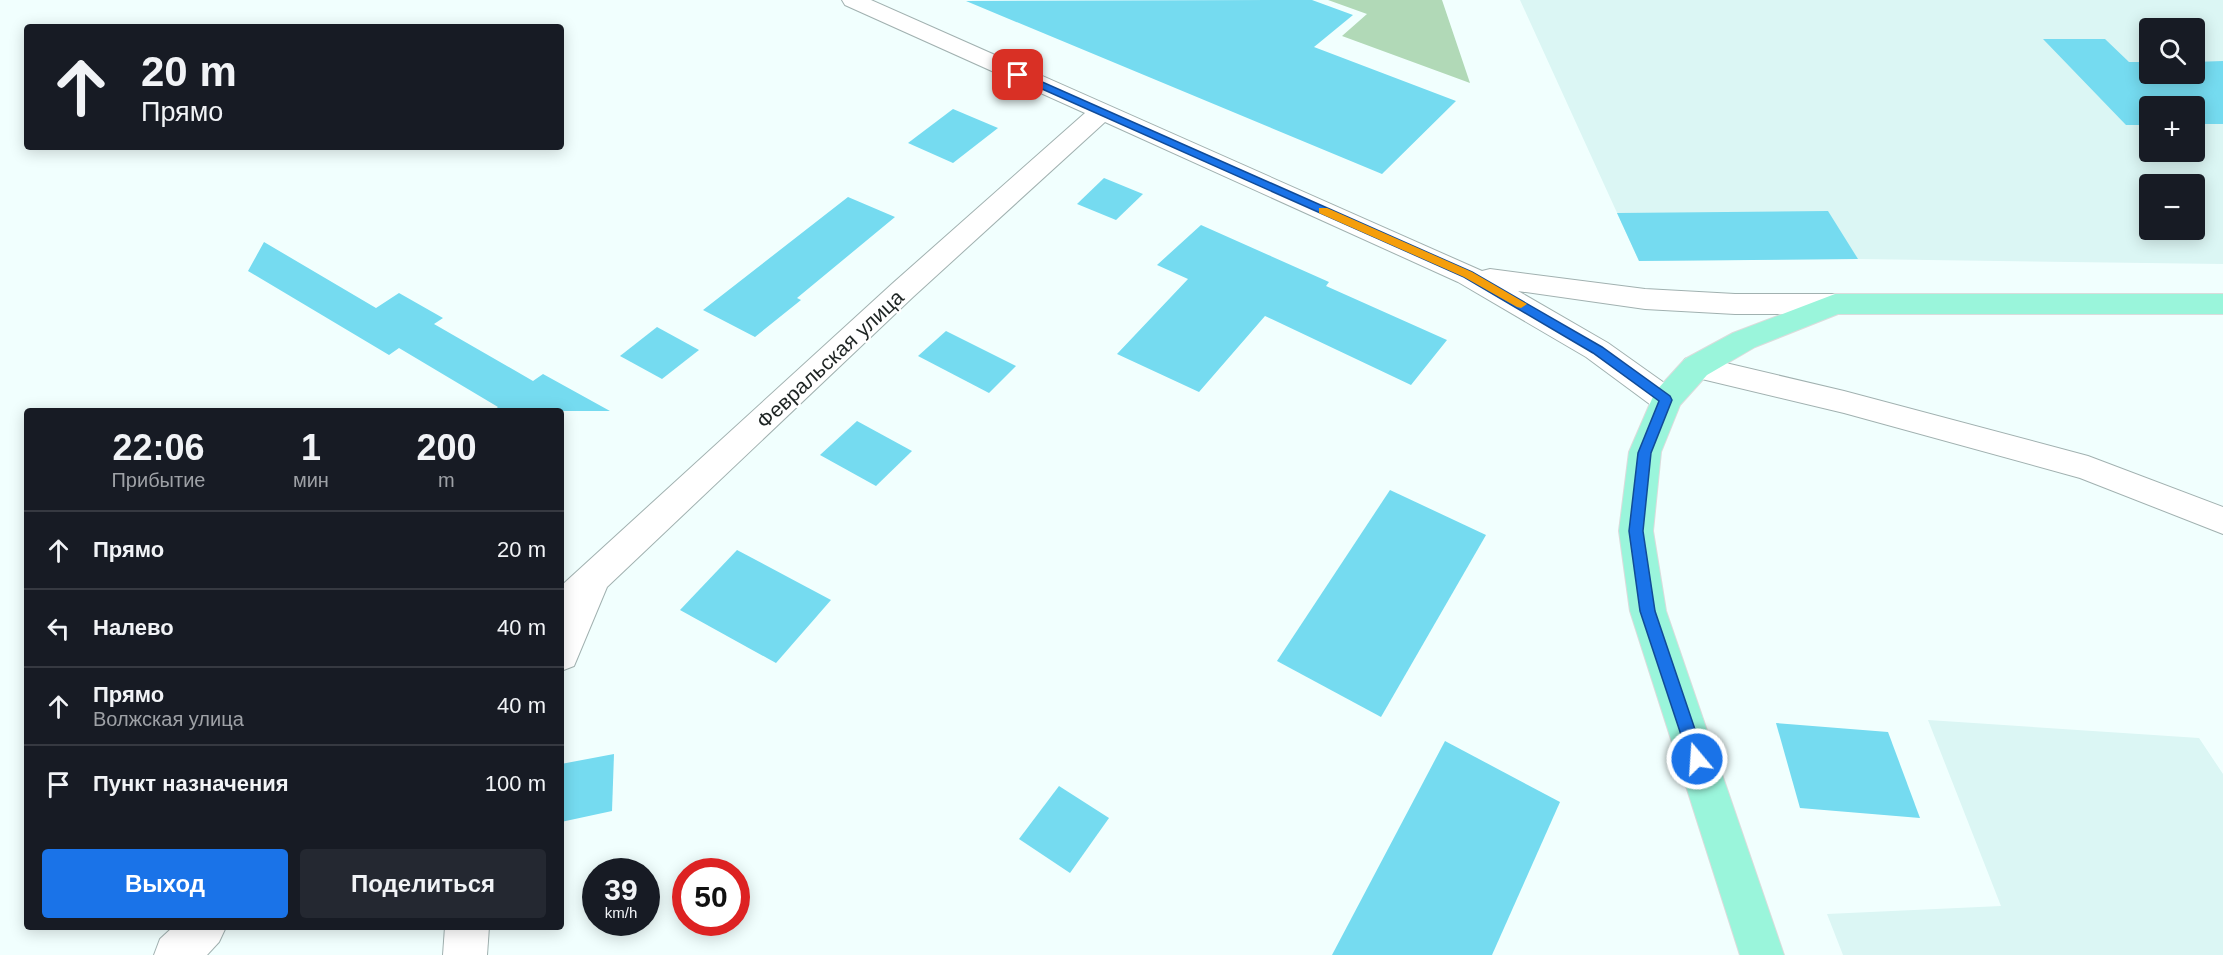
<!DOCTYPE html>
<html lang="ru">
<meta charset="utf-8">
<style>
:root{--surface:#171b24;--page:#242831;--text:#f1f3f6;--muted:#9ea1a6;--line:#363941;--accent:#1a73e8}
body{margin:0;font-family:Helvetica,sans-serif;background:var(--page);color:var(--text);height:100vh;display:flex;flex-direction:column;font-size:22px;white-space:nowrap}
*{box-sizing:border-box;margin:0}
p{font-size:20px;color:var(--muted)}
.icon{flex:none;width:33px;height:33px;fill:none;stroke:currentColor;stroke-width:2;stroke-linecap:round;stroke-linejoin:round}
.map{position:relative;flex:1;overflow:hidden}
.side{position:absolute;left:24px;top:408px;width:540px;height:522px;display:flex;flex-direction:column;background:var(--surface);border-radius:6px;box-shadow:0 3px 15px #0003}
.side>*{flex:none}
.guide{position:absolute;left:24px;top:24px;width:540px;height:126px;border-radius:6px;box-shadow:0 3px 15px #0003;background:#171b24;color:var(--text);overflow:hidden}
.fabs{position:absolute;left:2139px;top:18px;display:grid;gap:12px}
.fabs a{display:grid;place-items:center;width:66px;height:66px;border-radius:6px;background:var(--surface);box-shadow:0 3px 15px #0003;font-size:30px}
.speed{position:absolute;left:582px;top:858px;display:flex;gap:12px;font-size:30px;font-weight:700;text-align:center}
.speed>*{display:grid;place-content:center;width:78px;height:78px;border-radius:50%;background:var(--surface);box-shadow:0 3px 15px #0003;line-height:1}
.speed small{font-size:15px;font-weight:400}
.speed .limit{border:9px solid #d22;background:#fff;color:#111}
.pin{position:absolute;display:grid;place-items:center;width:51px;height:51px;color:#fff;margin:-26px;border-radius:12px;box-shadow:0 3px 9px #0006}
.me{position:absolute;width:66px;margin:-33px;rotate:342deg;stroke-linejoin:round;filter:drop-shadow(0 0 4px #0008)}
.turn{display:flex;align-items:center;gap:21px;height:126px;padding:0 18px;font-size:27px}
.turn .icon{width:78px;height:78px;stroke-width:2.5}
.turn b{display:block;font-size:42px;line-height:51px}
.eta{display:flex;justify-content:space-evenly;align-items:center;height:102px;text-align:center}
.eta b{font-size:36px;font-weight:700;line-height:42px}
.primary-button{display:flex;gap:12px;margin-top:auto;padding:12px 18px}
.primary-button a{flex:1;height:69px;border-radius:6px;background:var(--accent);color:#fff;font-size:24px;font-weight:700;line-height:69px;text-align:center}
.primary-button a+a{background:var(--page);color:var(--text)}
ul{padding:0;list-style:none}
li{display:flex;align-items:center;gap:18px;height:78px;padding:0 18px;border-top:2px solid var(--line)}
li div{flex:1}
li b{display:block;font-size:22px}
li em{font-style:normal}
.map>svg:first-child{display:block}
</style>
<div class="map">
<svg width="2223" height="955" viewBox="0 0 2223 955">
<rect width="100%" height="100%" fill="#f1fffe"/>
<g fill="#dbf6f4" fill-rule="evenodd">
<path d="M 1520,0 L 2223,0 L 2223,264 L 1858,259 L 1639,261 ZM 2150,28 L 2194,28 L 2194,74 L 2150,74 ZM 2150,106 L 2194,106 L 2194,152 L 2150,152 ZM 2150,184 L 2194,184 L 2194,230 L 2150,230 Z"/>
<path d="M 1928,720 L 2199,738 L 2223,774 L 2223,955 L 1843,955 L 1827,914 L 2001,906 Z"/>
</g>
<path fill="#b1d9b7" d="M 1328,0 L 1442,0 L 1470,83 L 1342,36 L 1367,14 Z"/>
<g fill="#75dbf0">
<path d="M 1312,0 L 1353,15 L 1314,47 L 1456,101 L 1382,174 L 966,1 Z"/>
<path d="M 2043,39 L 2105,39 L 2129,62 L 2150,62 L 2150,74 L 2194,74 L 2194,62 L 2223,61 L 2223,124 L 2194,124 L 2194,106 L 2150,106 L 2150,125 L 2126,125 Z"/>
<path d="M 953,109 L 998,128 L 953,163 L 908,143 Z"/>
<path d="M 1104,178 L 1143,194 L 1116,220 L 1077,204 Z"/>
<path d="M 848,197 L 895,217 L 797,298 L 801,300 L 755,337 L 703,310 Z"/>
<path d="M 1828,211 L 1858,259 L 1639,261 L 1617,213 Z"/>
<path d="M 1201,225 L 1329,282 L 1326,286 L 1447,340 L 1411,385 L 1265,316 L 1199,392 L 1117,354 L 1188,279 L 1157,265 Z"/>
<path d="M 264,242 L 376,308 L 399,293 L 443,318 L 434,324 L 533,381 L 543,374 L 610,411 L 493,411 L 498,407 L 399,348 L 389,355 L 248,271 Z"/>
<path d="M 657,327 L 699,350 L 662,379 L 620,356 Z"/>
<path d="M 946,331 L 1016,366 L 989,393 L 918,356 Z"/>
<path d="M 857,421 L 912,451 L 876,486 L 820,455 Z"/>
<path d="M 1390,490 L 1486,535 L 1381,717 L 1277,661 Z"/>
<path d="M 737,550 L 831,600 L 776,663 L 680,610 Z"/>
<path d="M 1776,723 L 1888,732 L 1920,818 L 1800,808 Z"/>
<path d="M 1445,741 L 1560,802 L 1492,955 L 1332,955 Z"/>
<path d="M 614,754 L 612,811 L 561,822 L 561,764 Z"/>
<path d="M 1059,786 L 1109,818 L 1070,873 L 1019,839 Z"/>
</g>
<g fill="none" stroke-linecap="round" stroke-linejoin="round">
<g stroke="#a1b1b0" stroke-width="2">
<g id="minor">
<path d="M 842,0 L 871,0 L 1482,271 L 1490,269 L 1645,289 L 1735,294 L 1835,294 L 1845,297 L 1850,304 L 1845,311 L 1835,314 L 1735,314 L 1645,309 L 1518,291 L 1608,343 L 1677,392 L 1682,400 L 1677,408 L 1666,411 L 1655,408 L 1586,357 L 1458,282 L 1105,122 L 913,297 L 607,587 L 574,666 L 561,671 L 561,586 L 893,283 L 1085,113 L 845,5 Z"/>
<path d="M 1696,356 L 1844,391 L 2088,456 L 2223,507 L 2223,534 L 2080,478 L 1844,413 L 1685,375 L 1681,367 L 1685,359 Z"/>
<path d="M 173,927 L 226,927 L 219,942 L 207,955 L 154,955 L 160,939 Z"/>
<path d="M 445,927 L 489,927 L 487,955 L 443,955 Z"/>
</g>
</g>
<g stroke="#dbdcdc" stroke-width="2">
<path id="major" d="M 1835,294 L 2223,294 L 2223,314 L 1838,314 L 1755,347 L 1707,375 L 1680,405 L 1661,452 L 1653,531 L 1666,611 L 1784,955 L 1740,955 L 1630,611 L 1619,531 L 1629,452 L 1655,392 L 1685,359 L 1733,333 Z"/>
</g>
<use href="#minor" fill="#fff" fill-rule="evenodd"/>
<use href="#major" fill="#9af5db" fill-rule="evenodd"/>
</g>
<path fill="#1a73e8" stroke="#114b97" stroke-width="1.5" d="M 1015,73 L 1022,73 L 1472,272 L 1602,347 L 1670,396 L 1672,400 L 1651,453 L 1643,531 L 1655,611 L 1705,759 L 1703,764 L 1697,766 L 1691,764 L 1689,759 L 1640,611 L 1629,531 L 1638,453 L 1659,401 L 1593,353 L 1464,277 L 1015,77 Z"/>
<path fill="#f59e0b" d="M 1319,208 L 1327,208 L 1472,272 L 1527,304 L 1521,308 L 1517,307 L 1464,277 L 1319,213 Z"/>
<g text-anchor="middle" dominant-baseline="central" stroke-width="4.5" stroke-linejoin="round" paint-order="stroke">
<g font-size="21" fill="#1e2423" stroke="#fff">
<text transform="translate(830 359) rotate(-43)">Февральская улица</text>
</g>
</g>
</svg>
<div class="fabs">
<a><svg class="icon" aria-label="search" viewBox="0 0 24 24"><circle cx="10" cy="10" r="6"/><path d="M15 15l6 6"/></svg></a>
<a>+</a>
<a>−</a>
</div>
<div class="speed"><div>39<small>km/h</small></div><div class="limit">50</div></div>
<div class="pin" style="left:1018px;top:75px;background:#d93025"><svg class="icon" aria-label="arrive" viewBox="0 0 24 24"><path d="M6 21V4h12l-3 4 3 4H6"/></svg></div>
<svg class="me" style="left:1697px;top:759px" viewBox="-20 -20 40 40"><circle r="17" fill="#1a73e8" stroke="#fff" stroke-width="3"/><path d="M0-11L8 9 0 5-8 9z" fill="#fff"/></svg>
<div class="guide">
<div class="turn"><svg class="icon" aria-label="ahead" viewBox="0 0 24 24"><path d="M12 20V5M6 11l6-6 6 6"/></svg><div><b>20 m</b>Прямо</div></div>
</div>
<section class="side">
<div class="eta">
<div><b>22:06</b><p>Прибытие</p></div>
<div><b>1</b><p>мин</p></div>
<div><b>200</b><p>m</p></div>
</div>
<ul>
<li><svg class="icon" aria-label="ahead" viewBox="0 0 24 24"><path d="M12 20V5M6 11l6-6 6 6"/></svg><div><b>Прямо</b></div><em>20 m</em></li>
<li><svg class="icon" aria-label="left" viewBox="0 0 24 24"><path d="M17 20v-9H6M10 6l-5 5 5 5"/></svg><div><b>Налево</b></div><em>40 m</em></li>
<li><svg class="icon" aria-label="ahead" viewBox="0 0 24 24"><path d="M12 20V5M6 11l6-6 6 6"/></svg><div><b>Прямо</b><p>Волжская улица</p></div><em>40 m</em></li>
<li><svg class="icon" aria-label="arrive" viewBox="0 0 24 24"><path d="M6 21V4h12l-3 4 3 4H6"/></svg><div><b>Пункт назначения</b></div><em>100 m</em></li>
</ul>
<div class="primary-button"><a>Выход</a><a>Поделиться</a></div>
</section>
</div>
